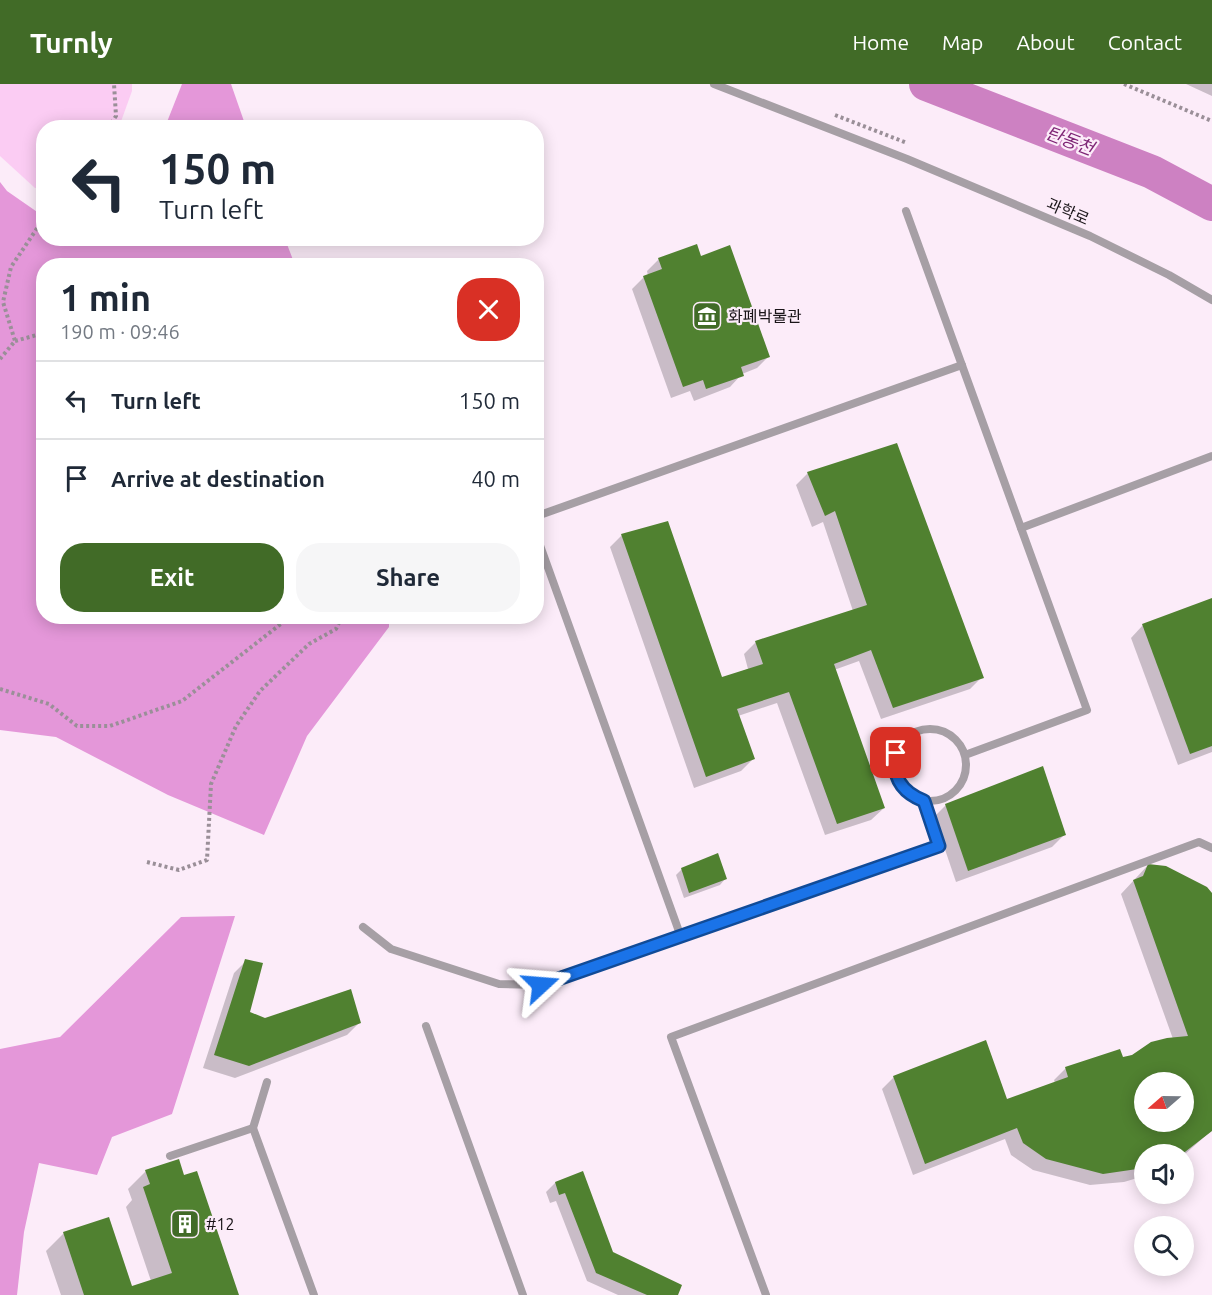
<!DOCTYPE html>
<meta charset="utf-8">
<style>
:root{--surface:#fff;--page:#f6f6f7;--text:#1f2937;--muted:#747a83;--line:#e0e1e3;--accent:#416b27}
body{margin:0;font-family:Ubuntu,"Noto Sans KR",sans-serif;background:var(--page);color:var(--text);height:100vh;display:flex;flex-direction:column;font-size:22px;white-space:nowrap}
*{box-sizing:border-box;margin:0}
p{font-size:20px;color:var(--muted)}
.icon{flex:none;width:33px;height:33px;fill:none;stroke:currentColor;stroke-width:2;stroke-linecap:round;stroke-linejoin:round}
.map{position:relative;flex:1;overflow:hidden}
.panel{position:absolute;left:36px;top:174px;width:508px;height:366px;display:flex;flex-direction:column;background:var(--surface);border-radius:24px;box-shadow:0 3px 15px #0003}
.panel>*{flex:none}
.banner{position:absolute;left:36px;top:36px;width:508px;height:126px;border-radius:24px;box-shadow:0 3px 15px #0003;background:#fff;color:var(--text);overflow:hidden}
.needle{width:39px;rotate:250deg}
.tools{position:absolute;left:1134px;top:988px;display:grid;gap:12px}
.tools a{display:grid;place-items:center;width:60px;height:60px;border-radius:50%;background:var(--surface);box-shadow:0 3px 15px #0003;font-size:30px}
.pin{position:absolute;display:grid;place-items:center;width:51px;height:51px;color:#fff;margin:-26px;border-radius:12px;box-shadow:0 3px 9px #0006}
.me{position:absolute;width:66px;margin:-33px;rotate:71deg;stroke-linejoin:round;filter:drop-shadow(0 0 4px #0008)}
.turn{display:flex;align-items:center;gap:21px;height:126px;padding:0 24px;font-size:27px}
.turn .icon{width:78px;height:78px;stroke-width:2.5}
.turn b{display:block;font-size:42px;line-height:51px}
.round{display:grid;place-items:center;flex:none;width:63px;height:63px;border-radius:24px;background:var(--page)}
.summary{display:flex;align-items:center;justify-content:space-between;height:102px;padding:0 24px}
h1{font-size:36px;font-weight:600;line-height:45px}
.action{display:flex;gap:12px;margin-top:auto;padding:12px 24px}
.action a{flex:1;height:69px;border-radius:24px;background:var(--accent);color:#fff;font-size:24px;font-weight:600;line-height:69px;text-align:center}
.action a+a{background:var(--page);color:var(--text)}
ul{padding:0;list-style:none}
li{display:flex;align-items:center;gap:18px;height:78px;padding:0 24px;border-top:2px solid var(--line)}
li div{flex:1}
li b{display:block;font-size:22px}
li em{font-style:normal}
header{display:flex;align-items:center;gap:36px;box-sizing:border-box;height:84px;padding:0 30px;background:var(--accent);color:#fff}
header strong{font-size:28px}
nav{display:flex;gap:33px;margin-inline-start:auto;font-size:21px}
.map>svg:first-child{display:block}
</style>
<header>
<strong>Turnly</strong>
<nav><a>Home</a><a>Map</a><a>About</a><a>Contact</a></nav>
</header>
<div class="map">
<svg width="1212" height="1211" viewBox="0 0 1212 1211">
<rect width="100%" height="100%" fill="#fcecf9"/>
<path fill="#fbccf3" d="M 0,0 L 132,0 L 132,7 L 119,43 L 44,44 L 43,103 L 35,104 L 0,72 Z"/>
<g fill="#e497d9">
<path d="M 182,0 L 231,0 L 246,43 L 165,43 Z"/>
<path d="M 0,98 L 7,107 L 43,132 L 44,154 L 77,155 L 84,159 L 88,154 L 285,155 L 295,181 L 44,182 L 44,532 L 389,533 L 389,543 L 307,652 L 264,751 L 168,711 L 56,653 L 0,646 Z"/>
<path d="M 235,832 L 172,1030 L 112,1053 L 97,1091 L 39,1079 L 24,1148 L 17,1211 L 0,1211 L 0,965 L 60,953 L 181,833 Z"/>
</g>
<g fill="#0003" fill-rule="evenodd">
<path d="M 1186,0 L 1212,0 L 1212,12 Z"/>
<path d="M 700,174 L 769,272 L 757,284 L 742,290 L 730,303 L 694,317 L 690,307 L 671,314 L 632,205 L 644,193 L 648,192 L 647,187 L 659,175 Z"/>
<path d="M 808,389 L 982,593 L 970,605 L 881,635 L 859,577 L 834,586 L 884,724 L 871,736 L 825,751 L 777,619 L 738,632 L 753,675 L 741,687 L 694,704 L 610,463 L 622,451 L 721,595 L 748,585 L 744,570 L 756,558 L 853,527 L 823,438 L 812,443 L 796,401 Z"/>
<path d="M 1212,516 L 1212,668 L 1178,681 L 1131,554 L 1143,541 Z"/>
<path d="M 946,721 L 1064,751 L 1052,763 L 956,798 L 934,733 Z"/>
<path d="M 1148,781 L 1212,811 L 1212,1046 L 1184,1071 L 1144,1071 L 1144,1092 L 1124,1098 L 1090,1101 L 1033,1086 L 1011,1071 L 1005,1055 L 913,1091 L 882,1005 L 894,993 L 1006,1017 L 1055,999 L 1054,996 L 1066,984 L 1122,975 L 1173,955 L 1121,810 ZM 1144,999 L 1184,999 L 1184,1038 L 1144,1038 Z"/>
<path d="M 682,785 L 725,795 L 720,801 L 684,814 L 676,791 Z"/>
<path d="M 246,877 L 248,929 L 265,935 L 359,939 L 347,951 L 235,994 L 203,984 L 234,889 Z"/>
<path d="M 146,1087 L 183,1093 L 237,1211 L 61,1211 L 46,1167 L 64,1149 L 131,1204 L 151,1197 L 126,1123 L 132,1116 L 128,1105 Z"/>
<path d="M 582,1089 L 612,1169 L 676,1211 L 618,1211 L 587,1197 L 556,1117 L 550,1119 L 546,1108 L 555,1099 Z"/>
</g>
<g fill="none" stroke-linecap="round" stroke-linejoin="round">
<path stroke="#cd81c2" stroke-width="34" d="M 926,0 L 1152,88 L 1212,120"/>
</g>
<g fill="#508130" fill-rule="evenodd">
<path d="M 697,160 L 701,172 L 730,161 L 770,273 L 741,283 L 744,292 L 706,305 L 703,296 L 683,303 L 643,192 L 662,185 L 658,174 Z"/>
<path d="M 897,359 L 984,594 L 893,624 L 871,566 L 834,580 L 885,724 L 837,740 L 789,608 L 737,625 L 755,675 L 706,693 L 621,450 L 668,437 L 722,593 L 763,580 L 755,557 L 867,521 L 835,427 L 825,432 L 807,388 Z"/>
<path d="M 1212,514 L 1212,662 L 1190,670 L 1142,540 Z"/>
<path d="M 1043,682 L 1066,751 L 968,787 L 945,720 Z"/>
<path d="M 718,769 L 727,795 L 689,809 L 681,784 Z"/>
<path d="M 1148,780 L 1166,782 L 1207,803 L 1212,809 L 1212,1047 L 1181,1071 L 1144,1071 L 1144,1084 L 1103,1090 L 1046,1075 L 1023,1059 L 1017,1044 L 925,1080 L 893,992 L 986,956 L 1007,1015 L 1068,993 L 1065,983 L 1120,965 L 1123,973 L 1132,971 L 1151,958 L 1167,954 L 1188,952 L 1133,796 L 1143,792 ZM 1144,999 L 1184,999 L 1184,1038 L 1144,1038 Z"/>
<path d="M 245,875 L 263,879 L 250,928 L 265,934 L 351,905 L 361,939 L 249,982 L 214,971 Z"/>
<path d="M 179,1075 L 184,1091 L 197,1087 L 239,1211 L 84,1211 L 63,1148 L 109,1133 L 132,1202 L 172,1189 L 143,1103 L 150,1100 L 145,1086 Z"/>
<path d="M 583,1087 L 613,1168 L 682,1201 L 678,1211 L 647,1211 L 596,1189 L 565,1109 L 559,1111 L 555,1098 Z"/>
</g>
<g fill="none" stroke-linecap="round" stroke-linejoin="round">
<g stroke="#9a8f98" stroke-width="4" stroke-dasharray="3 3" stroke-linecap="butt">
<path d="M 1124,0 L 1212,37"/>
<path d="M 835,31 L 907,59"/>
<path d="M 108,44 L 116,32 L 114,0"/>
<path d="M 15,257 L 44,249"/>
<path d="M 0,275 L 15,257 L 3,218 L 11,183 L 44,134"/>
<path d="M 0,605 L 49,620 L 77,642 L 110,642 L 182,617 L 291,532"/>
<path d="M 147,778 L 179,786 L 207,776 L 211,700 L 236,642 L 260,607 L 309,560 L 336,545 L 342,532"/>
</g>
<g stroke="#a69fa5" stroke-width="8">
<path d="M 714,0 L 907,75 L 1090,152 L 1169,191 L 1212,216"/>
<path d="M 906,127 L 1087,626 L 965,671"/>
<path d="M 537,432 L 962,281"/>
<path d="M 1021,444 L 1212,372"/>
<path d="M 537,453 L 681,853"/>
<circle cx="930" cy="681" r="36"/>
<path d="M 363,843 L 391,865 L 499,900 L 541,901 L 939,762 L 924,717"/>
<path d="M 426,942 L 523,1211"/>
<path d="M 267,998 L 253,1044 L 314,1211"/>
<path d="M 170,1072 L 253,1044"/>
<path d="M 766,1211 L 671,953 L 1199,758 L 1212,764"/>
</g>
</g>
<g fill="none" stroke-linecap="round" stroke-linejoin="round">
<g stroke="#114b97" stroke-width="15">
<path id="route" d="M 541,901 L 939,762 L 924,717 C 901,708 892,693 896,669"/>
</g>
<use href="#route" stroke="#1a73e8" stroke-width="10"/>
</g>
<defs>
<g id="museum-square" transform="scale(1.5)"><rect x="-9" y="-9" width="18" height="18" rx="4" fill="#416b27" stroke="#fcecf9"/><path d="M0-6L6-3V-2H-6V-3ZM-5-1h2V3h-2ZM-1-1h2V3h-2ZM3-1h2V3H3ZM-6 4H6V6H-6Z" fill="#fff"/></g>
<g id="building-square" transform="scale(1.5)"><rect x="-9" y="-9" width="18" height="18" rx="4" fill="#416b27" stroke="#fcecf9"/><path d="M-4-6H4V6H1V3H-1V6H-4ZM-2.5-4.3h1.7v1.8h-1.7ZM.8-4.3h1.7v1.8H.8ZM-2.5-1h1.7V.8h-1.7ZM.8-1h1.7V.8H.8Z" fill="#fff"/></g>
</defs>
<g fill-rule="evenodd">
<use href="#museum-square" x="707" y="232"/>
<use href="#building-square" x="185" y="1140"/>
</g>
<g text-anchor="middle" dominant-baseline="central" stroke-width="4.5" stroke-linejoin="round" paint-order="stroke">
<g font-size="16" fill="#1a1519" stroke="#fcecf9">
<text transform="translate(1068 127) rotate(23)">과학로</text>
</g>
<g font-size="16" fill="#1a1519" stroke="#fcecf9" text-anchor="start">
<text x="728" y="232">화폐박물관</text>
<text x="206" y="1140">#12</text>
</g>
<g font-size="18" font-style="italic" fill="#7e2575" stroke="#fcecf9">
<text transform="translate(1070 56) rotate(21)">탄동천</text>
</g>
</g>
</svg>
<div class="tools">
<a><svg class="needle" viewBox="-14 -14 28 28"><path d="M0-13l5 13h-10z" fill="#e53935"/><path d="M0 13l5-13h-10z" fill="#747a83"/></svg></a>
<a><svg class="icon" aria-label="sound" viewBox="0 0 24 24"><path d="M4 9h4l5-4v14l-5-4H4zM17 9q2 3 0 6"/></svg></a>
<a><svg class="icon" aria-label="search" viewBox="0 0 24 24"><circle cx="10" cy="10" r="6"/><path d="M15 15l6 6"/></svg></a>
</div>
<div class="pin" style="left:896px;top:669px;background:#d93025"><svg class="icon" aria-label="arrive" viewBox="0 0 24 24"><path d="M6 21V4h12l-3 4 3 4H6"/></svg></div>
<svg class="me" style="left:541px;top:901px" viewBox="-20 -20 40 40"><path d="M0-17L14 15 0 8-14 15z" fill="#1a73e8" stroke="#fff" stroke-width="4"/></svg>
<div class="banner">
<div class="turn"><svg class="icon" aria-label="left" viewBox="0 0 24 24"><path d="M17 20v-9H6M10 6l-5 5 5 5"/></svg><div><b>150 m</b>Turn left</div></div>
</div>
<section class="panel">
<div class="summary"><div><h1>1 min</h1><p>190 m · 09:46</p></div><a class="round" style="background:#d93025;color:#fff"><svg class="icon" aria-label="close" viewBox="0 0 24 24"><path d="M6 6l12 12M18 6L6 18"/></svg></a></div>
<ul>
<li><svg class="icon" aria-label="left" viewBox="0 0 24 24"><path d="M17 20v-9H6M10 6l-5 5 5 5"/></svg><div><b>Turn left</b></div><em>150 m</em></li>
<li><svg class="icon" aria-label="arrive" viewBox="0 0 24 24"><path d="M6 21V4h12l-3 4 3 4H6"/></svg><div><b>Arrive at destination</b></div><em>40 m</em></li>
</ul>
<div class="action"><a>Exit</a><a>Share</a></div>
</section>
</div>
